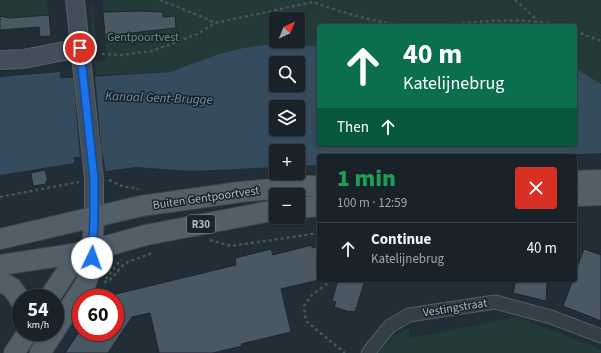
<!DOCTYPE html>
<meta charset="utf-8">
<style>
:root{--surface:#192229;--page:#262f35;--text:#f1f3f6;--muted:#9fa4a8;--line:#373f46}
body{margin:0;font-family:"Source Sans 3",sans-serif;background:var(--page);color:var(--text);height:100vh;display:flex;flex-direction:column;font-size:15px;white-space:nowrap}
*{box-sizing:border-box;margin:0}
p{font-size:13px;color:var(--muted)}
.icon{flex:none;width:22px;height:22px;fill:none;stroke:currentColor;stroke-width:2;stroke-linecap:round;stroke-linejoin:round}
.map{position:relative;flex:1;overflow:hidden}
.sheet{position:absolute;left:317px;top:154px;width:260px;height:128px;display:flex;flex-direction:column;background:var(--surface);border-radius:4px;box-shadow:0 1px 3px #0004,0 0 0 1px var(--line)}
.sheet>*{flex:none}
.banner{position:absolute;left:317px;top:24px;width:260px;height:122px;border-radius:4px;box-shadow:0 1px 3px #0004,0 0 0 1px var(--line);background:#0b6e4f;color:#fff;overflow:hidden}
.needle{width:26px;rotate:43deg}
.tools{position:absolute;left:269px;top:12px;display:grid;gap:8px}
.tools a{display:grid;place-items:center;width:36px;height:36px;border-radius:4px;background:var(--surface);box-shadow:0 1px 3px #0004,0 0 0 1px var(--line);font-size:20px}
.speed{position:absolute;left:12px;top:289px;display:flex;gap:8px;font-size:20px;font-weight:700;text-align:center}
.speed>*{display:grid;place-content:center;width:52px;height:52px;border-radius:50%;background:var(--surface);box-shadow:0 1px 3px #0004,0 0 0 1px var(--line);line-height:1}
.speed small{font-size:10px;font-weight:400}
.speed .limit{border:6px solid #d22;background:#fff;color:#111}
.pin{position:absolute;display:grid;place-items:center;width:34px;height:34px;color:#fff;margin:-17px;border:2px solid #fff;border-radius:50%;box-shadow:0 1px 4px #0007}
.me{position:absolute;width:44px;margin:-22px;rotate:3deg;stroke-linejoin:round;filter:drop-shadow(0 0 3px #0008)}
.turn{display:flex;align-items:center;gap:14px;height:84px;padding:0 20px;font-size:18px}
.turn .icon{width:52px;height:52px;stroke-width:2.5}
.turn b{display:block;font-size:28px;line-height:34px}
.then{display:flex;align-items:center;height:38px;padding:0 20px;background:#0003;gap:8px;font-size:15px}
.round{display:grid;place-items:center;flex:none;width:42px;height:42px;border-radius:4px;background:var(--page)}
.overview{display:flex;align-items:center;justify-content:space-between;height:68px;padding:0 20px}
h1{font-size:24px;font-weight:800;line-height:30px;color:#1e9e55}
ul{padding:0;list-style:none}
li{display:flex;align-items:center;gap:12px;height:52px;padding:0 20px;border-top:1px solid var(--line)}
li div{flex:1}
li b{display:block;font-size:15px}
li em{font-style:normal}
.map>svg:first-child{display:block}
</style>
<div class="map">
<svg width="601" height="353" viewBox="0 0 601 353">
<rect width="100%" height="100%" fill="#212d37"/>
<g fill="#243a39" fill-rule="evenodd">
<path d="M 0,0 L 47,0 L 49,15 L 9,18 L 0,16 Z"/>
<path d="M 102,0 L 601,0 L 601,84 L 575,68 L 575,26 L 319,26 L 319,46 L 272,44 L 243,48 L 219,54 L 170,72 L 96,75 L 95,62 L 107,60 ZM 276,19 L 298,19 L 298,41 L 276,41 Z"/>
<path d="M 90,5 L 93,7 L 97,50 L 94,53 Z"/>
<path d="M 517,317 L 601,349 L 601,353 L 379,353 L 396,334 L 409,328 L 410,338 Z"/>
</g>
<path fill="#354c5e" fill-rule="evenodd" d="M 272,44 L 319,46 L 319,144 L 575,144 L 575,68 L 601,84 L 601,153 L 535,156 L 319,156 L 319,165 L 298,166 L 298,151 L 276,151 L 276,167 L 192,171 L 136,167 L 106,171 L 103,156 L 74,157 L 74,163 L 0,175 L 0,77 L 60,72 L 60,78 L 73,78 L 170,72 L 219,54 L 243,48 ZM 276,63 L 298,63 L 298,85 L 276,85 ZM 276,107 L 298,107 L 298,129 L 276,129 Z"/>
<path fill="#212d37" d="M 95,76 L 102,156 L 80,158 L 73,78 Z"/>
<g fill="#495863" stroke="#1c262e">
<path d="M 140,11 L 163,12 L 163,17 L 175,16 L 176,28 L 105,36 L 103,12 Z"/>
<path d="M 49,15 L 51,36 L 40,37 L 39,27 L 0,30 L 0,16 L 9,18 Z"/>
<path d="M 45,170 L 48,181 L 46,181 L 46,184 L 33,186 L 31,173 Z"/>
<path d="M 312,245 L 312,248 L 319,246 L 319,280 L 281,289 L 291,332 L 241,344 L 242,346 L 213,353 L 159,353 L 150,313 L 132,317 L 108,353 L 65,353 L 79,332 L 115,332 L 115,298 L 113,298 L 112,295 L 236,265 L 235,258 L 271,249 L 273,255 Z"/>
<path d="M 584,249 L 601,255 L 601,321 L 563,306 L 573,280 L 575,280 L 575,273 Z"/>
<path d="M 338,280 L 365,280 L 355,312 L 351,311 L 350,312 L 334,307 L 336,302 L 332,301 Z"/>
<path d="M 516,280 L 547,282 L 546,301 L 513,293 Z"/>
</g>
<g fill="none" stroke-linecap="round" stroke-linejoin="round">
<g stroke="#525d65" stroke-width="15">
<path id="street" d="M 368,353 L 390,326 L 409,315 L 495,302 L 551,317 L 601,336"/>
</g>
<g stroke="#525d65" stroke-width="20">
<g id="secondary">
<path d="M 75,0 L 94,179 L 94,218"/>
<path d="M 0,60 L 23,59 L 80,48"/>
</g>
</g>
<g stroke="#3e4851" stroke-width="22">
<g id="primary">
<path d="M 575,181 L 601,180"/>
<path d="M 575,196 L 601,195"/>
<path d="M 298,208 L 319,206"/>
<path d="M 0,239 L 141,206 L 240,192 L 304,186 L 319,186"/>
<path d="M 0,265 L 73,254 L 92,250 L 146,235 L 276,210"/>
<path d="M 0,281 L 12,288 L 21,301"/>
<path d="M 49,298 L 69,268 L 89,252"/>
<path d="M 55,330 L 86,283 L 91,268 L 94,218"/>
<path d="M 14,353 L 28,332"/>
<path d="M 40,353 L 54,332"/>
</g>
</g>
<g stroke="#425757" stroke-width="2.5" stroke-dasharray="3 3" stroke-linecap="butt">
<path d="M 160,0 L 200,16 L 215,23"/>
<path d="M 515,0 L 531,14 L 537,21"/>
<path d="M 432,26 C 474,23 518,15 559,26"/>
<path d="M 575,31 L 601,41"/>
<path d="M 102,54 L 121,55 L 152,51 L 198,34 L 215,23 L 313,2 C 343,13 375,22 406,26"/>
<path d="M 109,180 L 124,187 L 137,188 L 138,190"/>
<path d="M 0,197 L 79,182"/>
<path d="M 210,240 L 231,246 L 319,233"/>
<path d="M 106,279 L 118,263 L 122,260"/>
<path d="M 332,280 L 312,295 L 304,306 L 306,321 L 345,353"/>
<path d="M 104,282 L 109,281 L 125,263 L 150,254 L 149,250"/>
</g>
<use href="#street" stroke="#343f48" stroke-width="13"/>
<use href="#secondary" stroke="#424f5b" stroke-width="18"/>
<use href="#primary" stroke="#525e68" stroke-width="20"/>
</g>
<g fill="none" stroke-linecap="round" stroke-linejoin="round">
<g stroke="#114b97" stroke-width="10">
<path id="route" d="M 80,48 L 94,179 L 94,218 L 92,258"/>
</g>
<use href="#route" stroke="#1a73e8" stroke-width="7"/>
</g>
<g text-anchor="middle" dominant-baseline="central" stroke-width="3" stroke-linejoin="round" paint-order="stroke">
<rect fill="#1a242c" stroke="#828d96" stroke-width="1" x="187" y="215" width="28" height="18" rx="3"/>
<g font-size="11" font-weight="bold" fill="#afbac4">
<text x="201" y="224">R30</text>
</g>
<g font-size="12" fill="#67946b" stroke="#1a242c">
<text x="143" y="37">Gentpoortvest</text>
</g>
<g font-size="12" fill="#afbac4" stroke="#1a242c">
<text transform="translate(206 198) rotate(-8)">Buiten Gentpoortvest</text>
<text transform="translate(455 308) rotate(-9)">Vestingstraat</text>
</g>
<g font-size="13" font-style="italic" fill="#708fa8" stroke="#1a242c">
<text transform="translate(159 98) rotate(2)">Kanaal Gent-Brugge</text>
</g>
</g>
</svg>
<div class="tools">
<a><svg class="needle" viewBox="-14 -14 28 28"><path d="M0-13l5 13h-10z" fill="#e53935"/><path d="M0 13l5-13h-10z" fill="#9fa4a8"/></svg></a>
<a><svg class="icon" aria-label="search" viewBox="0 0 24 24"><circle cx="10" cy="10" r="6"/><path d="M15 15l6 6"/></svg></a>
<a><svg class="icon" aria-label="layers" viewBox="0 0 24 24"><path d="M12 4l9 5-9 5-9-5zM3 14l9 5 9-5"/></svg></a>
<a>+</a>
<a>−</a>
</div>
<div class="speed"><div>54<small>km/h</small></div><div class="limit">60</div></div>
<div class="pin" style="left:80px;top:48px;background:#d93025"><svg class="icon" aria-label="arrive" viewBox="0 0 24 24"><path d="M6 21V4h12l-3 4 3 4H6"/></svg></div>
<svg class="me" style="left:92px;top:258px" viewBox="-20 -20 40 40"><circle r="19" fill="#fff"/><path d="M0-13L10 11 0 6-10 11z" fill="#1a73e8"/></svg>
<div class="banner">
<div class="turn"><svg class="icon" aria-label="ahead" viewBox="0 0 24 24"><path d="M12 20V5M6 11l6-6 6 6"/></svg><div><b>40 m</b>Katelijnebrug</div></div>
<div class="then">Then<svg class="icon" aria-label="ahead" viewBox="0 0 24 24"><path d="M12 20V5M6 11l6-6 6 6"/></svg></div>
</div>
<section class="sheet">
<div class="overview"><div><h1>1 min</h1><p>100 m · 12:59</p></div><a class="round" style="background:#d93025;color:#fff"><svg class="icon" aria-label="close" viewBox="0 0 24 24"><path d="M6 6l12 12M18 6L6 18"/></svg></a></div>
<ul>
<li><svg class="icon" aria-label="ahead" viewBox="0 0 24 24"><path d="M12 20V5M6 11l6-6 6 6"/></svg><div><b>Continue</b><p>Katelijnebrug</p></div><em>40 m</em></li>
</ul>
</section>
</div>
